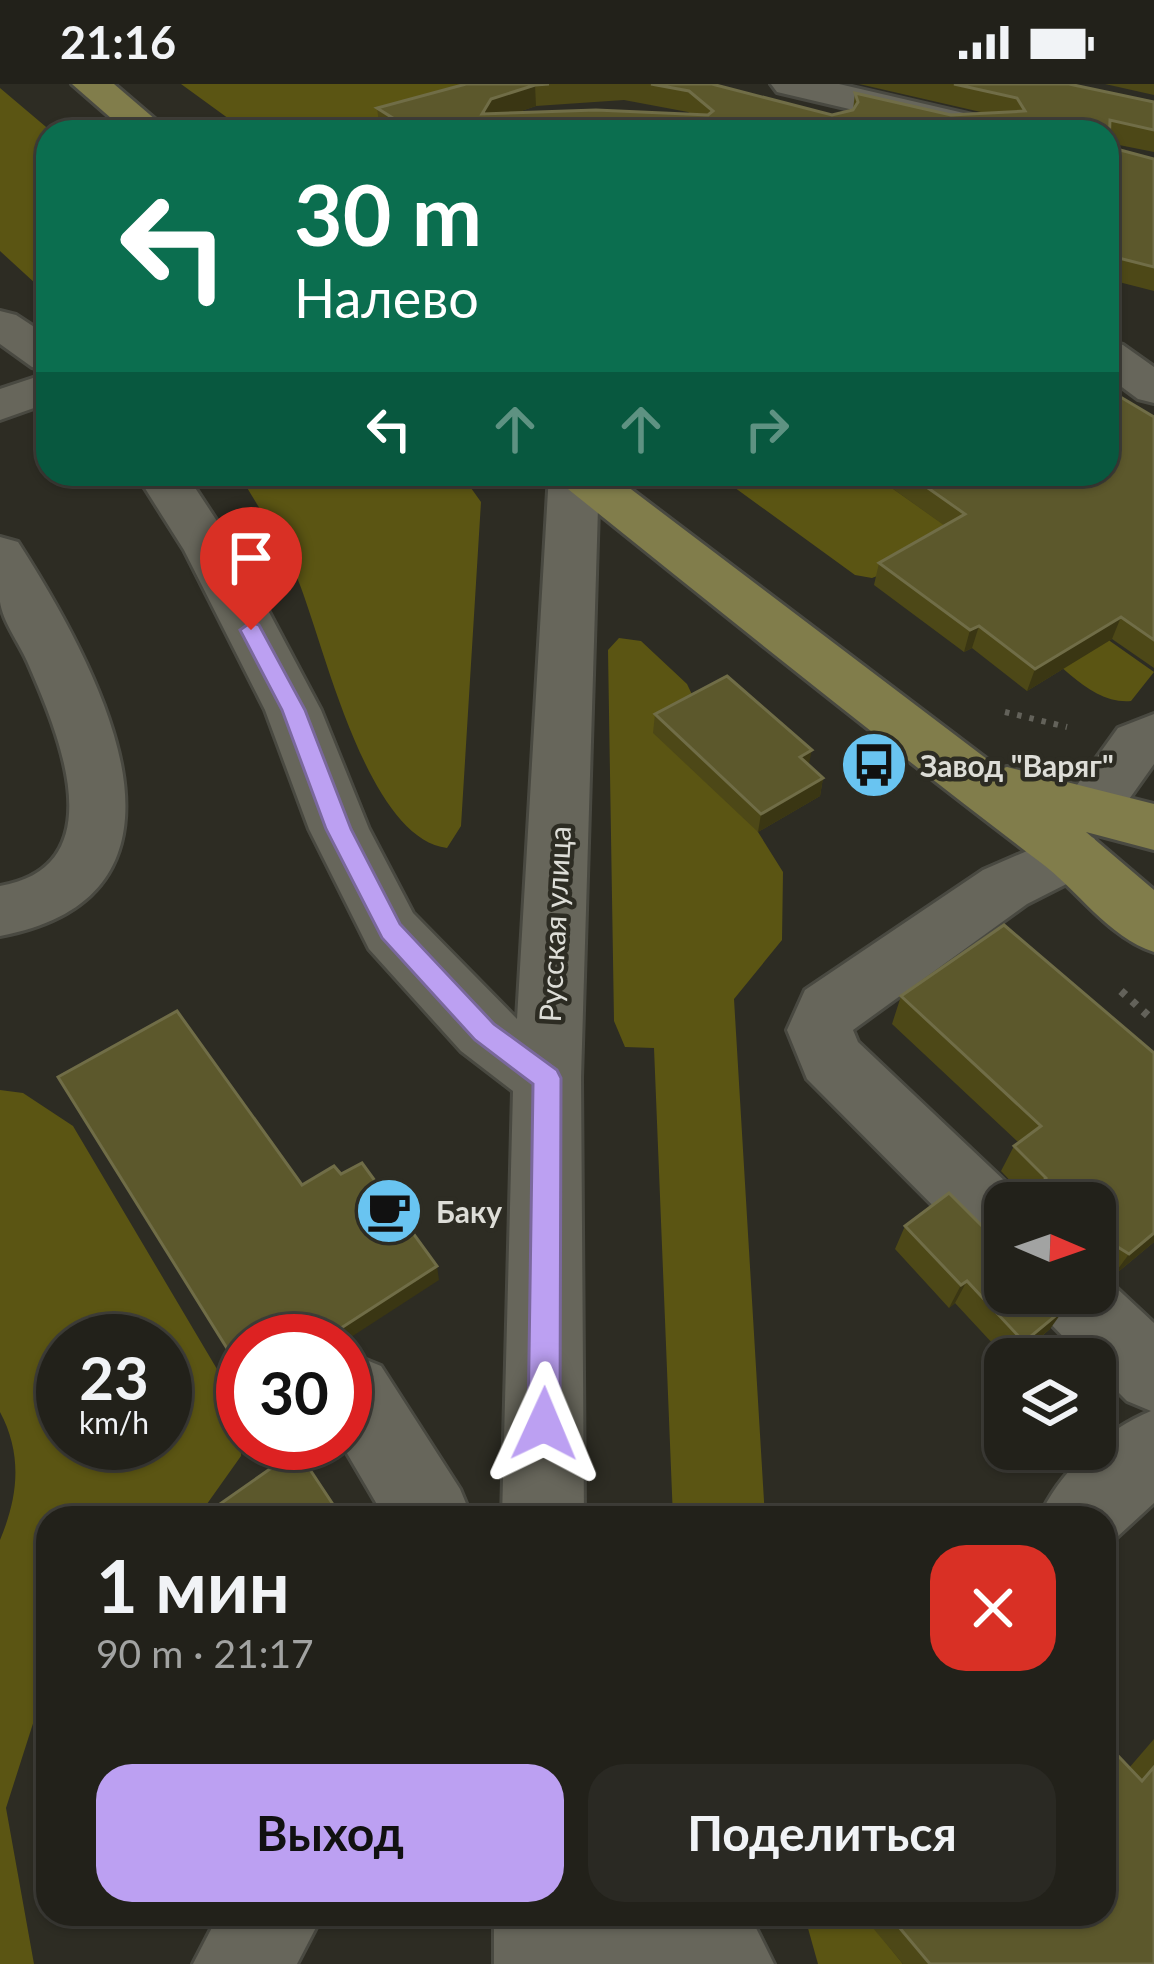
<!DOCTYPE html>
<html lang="ru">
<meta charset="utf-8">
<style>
:root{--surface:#22211a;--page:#2a2923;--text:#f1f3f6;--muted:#a2a3a2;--line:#3f3e39;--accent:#bca0f2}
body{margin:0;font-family:Lato,sans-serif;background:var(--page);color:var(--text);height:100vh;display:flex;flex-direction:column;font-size:45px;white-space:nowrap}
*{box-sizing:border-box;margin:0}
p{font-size:39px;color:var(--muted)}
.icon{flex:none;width:66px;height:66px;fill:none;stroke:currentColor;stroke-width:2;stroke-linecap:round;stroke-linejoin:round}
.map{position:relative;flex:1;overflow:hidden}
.side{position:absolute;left:36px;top:1422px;width:1080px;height:420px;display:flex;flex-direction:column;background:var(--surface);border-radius:36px;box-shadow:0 3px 9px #0004,0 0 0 3px var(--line)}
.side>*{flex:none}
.hud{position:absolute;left:36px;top:36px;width:1083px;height:366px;border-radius:36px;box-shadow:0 3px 9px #0004,0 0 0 3px var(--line);background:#0b6e4f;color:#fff;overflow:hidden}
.needle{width:78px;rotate:92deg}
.tools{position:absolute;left:984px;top:1098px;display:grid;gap:24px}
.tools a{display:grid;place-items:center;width:132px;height:132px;border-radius:24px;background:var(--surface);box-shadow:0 3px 9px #0004,0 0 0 3px var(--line);font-size:60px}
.speed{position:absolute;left:36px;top:1230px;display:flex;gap:24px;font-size:60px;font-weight:700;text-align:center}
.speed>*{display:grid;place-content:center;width:156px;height:156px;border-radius:50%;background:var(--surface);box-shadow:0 3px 9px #0004,0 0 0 3px var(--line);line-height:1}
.speed small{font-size:30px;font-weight:400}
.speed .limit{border:18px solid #d22;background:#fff;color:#111}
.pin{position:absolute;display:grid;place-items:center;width:102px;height:102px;color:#fff;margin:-123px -51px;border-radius:50% 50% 50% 0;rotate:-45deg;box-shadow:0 0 12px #0007}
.pin .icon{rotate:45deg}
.me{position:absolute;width:132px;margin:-66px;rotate:1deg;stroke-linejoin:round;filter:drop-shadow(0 0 9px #0008)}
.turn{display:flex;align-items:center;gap:42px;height:252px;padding:0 60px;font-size:54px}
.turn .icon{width:156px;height:156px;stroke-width:2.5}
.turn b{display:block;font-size:84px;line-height:102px}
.lanes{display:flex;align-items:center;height:114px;padding:0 60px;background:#0003;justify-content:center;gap:60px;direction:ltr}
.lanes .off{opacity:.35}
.round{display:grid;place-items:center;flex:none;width:126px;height:126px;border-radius:36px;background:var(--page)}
.summary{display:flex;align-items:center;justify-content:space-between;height:204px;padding:0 60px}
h1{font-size:72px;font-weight:700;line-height:90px}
.action{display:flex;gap:24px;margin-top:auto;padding:24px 60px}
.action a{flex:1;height:138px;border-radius:36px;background:var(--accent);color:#111;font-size:48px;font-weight:700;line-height:138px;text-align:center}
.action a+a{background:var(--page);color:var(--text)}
.status{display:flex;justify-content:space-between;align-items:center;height:84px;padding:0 60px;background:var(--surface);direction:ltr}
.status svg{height:33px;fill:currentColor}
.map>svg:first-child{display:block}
</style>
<div class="status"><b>21:16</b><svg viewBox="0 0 49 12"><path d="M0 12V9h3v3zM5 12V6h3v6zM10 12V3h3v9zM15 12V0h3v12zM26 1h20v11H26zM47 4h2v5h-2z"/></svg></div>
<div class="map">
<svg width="1154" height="1880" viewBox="0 0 1154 1880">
<rect width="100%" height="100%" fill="#2d2c23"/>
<g fill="#5b5513" fill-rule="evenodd">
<path d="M 181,0 L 510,0 L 504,8 L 367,44 L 371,48 L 247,48 Z"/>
<path d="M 0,4 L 52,48 L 48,48 L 48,211 L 0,167 Z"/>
<path d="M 239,390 L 461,390 L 481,418 L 461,742 L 447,764 C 367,754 325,563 298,496 C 284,460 259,425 239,390 Z"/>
<path d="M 716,390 L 872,390 L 1154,588 L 1131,617 C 1088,621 1054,571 1021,547 C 984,521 931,506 890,487 L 872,494 L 855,491 Z"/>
<path d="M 619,554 L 641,557 L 687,600 L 758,748 L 783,788 L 782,856 L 734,915 L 765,1434 L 673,1434 L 654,964 L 625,963 L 614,937 L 608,566 Z"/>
<path d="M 0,1006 L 23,1009 L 73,1042 L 243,1329 L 241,1372 L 197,1434 L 48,1434 L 48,1611 L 37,1627 L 6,1724 L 34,1880 L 0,1880 L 0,1456 C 18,1413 23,1371 0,1328 ZM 165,1257 L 165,1359 L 63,1359 L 63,1257 Z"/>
<path d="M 804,1830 L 863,1830 L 903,1880 L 818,1880 Z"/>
</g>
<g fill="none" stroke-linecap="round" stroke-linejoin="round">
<g stroke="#494941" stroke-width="6">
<g id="minor">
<path d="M 771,0 L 839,0 L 1011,40 L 1016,48 L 947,48 L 777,8 Z"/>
<path d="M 0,227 L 16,231 L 48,252 L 48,287 L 32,283 L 0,260 Z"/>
<path d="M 1107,257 L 1123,261 L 1154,283 L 1154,319 L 1138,315 L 1107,292 Z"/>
<path d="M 48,289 L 48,319 L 0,336 L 0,305 Z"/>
<path d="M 136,390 L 186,390 L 236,466 L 321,626 L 369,745 L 413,829 L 517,935 L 549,390 L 599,390 L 581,994 L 584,1434 L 502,1434 L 513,1007 L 461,967 L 369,865 L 309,745 L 265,626 L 184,466 Z"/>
<path d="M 0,453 L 18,458 C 95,578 224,810 0,852 L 0,802 C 117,782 57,646 27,577 C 19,559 3,538 0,518 C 0,498 0,474 0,453 Z"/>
<path d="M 1154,630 L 1154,680 L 1110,742 L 1089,748 L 1068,742 L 1059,726 L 1118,644 Z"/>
<path d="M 1073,747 L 1094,754 L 1103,770 L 1094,786 L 1027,820 L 853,946 L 858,958 L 1028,1119 L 1005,1119 L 1005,1178 L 979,1168 L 807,995 L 787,946 L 805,906 L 983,786 Z"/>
<path d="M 1095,1184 L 1154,1239 L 1154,1419 L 1104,1465 L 1104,1434 L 1039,1434 C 1058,1389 1106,1345 1151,1327 L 1127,1317 L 1095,1285 L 1095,1275 L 1085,1275 L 1044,1233 L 1033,1209 L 1095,1209 Z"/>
<path d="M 354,1271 L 381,1282 L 460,1405 L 472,1434 L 385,1434 L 341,1359 L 345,1359 L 345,1274 Z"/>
<path d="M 219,1830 L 323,1830 L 297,1880 L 193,1880 Z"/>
<path d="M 494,1830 L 749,1830 L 774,1880 L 494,1880 Z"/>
</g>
</g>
<g stroke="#494941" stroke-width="6">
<g id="major">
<path d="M 72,0 L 114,0 L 170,48 L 127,48 Z"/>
<path d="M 555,390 L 611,390 L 1000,685 L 1007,683 L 1154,720 L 1154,766 L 1086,748 L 1154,806 L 1154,868 C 1108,853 1078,806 1040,778 C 878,655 721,528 563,401 Z"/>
</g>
</g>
<path stroke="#63625a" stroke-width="6" stroke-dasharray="4.5 8" stroke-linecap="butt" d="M 1005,628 L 1067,643"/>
<path stroke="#63625a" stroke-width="8" stroke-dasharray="6 9" stroke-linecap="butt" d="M 1121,907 L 1154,937"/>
<use href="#minor" fill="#67665b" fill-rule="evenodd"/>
<use href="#major" fill="#817d4b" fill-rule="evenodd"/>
</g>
<g fill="#4d4817" fill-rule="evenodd">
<path d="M 466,0 L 712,0 L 832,31 L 853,26 L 855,9 L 951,31 L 985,29 L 859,0 L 1069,0 L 1154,18 L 1154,68 L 1109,59 L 1109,63 L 1154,75 L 1154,207 L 1107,195 L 1107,48 L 383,48 L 380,46 L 377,24 ZM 624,16 L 688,28 L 691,30 L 515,29 L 536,22 Z"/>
<path d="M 1105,0 L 1154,0 L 1154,11 Z"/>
<path d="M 1154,333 L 1154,584 L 1112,555 L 1027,607 L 972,564 L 964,568 L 874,501 L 879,479 L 945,442 L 872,390 L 1107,390 Z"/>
<path d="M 655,630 L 809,682 L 823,694 L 820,712 L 758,748 L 653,649 Z"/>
<path d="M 1004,841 L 1154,1158 L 1112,1193 L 1103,1188 L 1095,1198 L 1095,1119 L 1012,1119 L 1019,1106 L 1001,1087 L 1014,1062 L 1018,1058 L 892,940 L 901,912 Z"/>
<path d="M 905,1142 L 988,1148 L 1050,1245 L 1015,1275 L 1007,1275 L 955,1219 L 949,1224 L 895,1165 Z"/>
<path d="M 1154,1655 L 1154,1880 L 903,1880 L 862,1831 L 1104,1830 L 1129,1684 Z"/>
</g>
<g fill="#3a3613">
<path d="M 535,1 L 536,22 L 492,37 L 482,30 L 491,15 Z"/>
<path d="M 1121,533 L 1112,555 L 1027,607 L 1035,585 Z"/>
<path d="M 979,542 L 972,564 L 964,568 L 970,546 Z"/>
<path d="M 812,666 L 808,684 L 800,673 Z"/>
<path d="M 823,694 L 820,712 L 758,748 L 761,730 Z"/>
<path d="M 1154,1149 L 1154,1158 L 1112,1193 L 1129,1170 Z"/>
<path d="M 437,1182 L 439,1196 L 345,1257 L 321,1257 Z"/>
<path d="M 967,1197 L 955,1219 L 949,1224 L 961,1201 Z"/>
<path d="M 1065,1224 L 1050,1245 L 1013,1275 L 1024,1258 Z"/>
</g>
<g fill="#5c582c" stroke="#706d47" stroke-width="3">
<path d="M 466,0 L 549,0 L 535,1 L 491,15 L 482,30 L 596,26 L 708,31 L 713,27 L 689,7 L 651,0 L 712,0 L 832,31 L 853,26 L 858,18 L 855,9 L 951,31 L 1025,27 L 1017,14 L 954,0 L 1069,0 L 1154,18 L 1154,46 L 1110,36 L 1109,63 L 1154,75 L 1154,183 L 1107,171 L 1107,48 L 415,48 L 377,24 Z"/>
<path d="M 1107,305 L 1154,333 L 1154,556 L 1121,533 L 1035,585 L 979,542 L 970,546 L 879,479 L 965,430 L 908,390 L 1107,390 Z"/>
<path d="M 727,592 L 812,666 L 800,673 L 823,694 L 761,730 L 655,630 Z"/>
<path d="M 1004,841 L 1154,969 L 1154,1149 L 1129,1170 L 1108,1157 L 1107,1182 L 1095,1182 L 1095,1119 L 1022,1119 L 1023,1099 L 1042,1099 L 1046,1094 L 1014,1062 L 1041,1042 L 901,912 Z"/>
<path d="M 177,927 L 302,1101 L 334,1082 L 341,1090 L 362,1079 L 437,1182 L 321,1257 L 243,1257 L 243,1290 L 58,993 Z"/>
<path d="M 949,1109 L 988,1148 L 1005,1153 L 1005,1209 L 1054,1209 L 1065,1224 L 1024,1258 L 967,1197 L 961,1201 L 905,1142 Z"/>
<path d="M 297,1366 L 342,1434 L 200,1434 Z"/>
<path d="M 1104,1657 L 1142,1697 L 1154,1683 L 1154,1880 L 930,1880 L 888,1830 L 1104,1830 Z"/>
</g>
<path fill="#bca0f2" stroke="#7a689d" stroke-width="3" d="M 251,538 L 259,541 L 305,626 L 351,745 L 400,840 L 494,940 L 557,986 L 561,994 L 560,1340 L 555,1352 L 544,1356 L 532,1352 L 528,1340 L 533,1000 L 475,956 L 382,854 L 326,745 L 282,626 L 240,546 Z"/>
<defs>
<g id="bus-disc" transform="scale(3.45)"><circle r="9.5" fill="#69c4f1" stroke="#2d2c23"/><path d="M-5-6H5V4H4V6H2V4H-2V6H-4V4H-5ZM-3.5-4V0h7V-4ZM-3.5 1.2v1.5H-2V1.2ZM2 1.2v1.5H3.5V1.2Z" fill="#111"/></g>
<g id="cafe-disc" transform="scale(3.45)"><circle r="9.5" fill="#69c4f1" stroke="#2d2c23"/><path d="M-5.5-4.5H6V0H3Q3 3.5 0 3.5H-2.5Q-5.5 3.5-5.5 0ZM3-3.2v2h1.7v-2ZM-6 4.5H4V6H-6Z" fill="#111"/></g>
</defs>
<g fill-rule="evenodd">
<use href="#bus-disc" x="874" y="681"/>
<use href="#cafe-disc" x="389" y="1127"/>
</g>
<g text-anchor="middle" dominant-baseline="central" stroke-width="9" stroke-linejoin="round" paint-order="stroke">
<g font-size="30" font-weight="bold" fill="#ddddd7" stroke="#2d2c23" text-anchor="start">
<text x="920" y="681">Завод "Варяг"</text>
<text x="436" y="1127">Баку</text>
</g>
<g font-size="30" fill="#ddddd7" stroke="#2d2c23">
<text transform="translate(554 840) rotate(-87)">Русская улица</text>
</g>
</g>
</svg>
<div class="tools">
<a><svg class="needle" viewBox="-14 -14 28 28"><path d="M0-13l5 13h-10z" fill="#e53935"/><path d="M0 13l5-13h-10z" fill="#a2a3a2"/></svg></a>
<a><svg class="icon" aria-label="layers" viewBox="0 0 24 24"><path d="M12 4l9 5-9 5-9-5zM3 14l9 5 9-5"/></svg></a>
</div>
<div class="speed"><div>23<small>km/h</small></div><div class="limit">30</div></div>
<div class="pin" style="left:251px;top:546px;background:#d93025"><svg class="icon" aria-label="arrive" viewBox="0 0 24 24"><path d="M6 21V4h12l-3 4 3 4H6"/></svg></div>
<svg class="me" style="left:544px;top:1340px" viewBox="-20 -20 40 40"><path d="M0-17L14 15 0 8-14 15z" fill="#bca0f2" stroke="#fff" stroke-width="4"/></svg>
<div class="hud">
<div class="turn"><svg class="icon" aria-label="left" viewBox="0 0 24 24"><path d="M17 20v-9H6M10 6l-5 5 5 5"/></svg><div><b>30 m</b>Налево</div></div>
<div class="lanes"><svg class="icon" aria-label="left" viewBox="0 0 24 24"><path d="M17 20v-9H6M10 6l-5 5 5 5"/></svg><svg class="icon off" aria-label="ahead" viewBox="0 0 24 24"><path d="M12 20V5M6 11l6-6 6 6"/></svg><svg class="icon off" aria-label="ahead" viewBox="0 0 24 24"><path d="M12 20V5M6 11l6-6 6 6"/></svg><svg class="icon off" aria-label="right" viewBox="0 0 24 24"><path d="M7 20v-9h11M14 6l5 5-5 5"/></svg></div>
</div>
<section class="side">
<div class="summary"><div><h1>1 мин</h1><p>90 m · 21:17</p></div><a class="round" style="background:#d93025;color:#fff"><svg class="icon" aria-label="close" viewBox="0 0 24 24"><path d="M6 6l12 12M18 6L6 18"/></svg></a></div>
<div class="action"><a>Выход</a><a>Поделиться</a></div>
</section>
</div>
